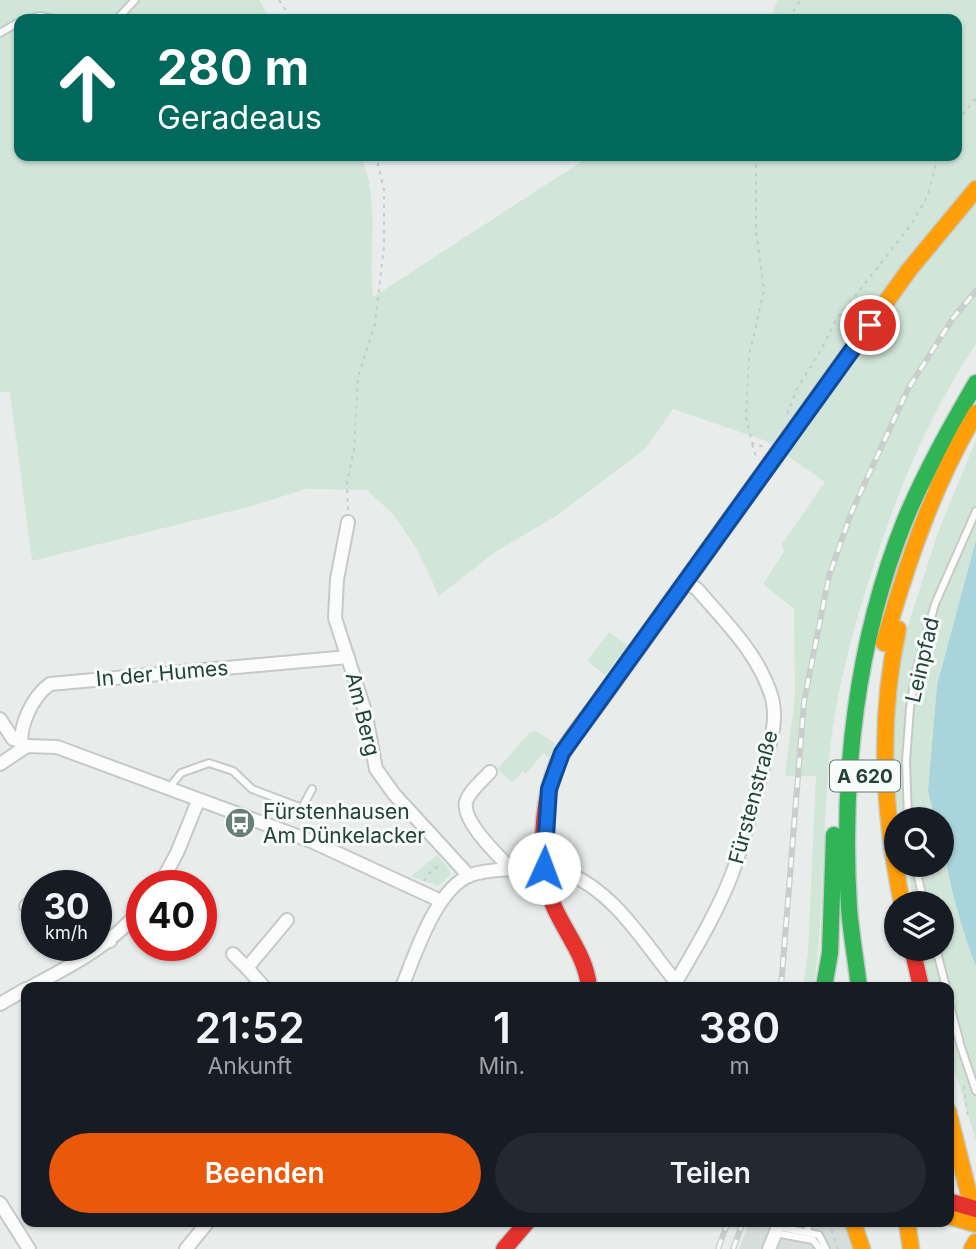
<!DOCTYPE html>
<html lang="de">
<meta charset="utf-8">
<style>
:root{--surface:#171b24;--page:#242831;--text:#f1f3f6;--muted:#9ea1a6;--accent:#ea580c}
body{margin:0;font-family:Inter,sans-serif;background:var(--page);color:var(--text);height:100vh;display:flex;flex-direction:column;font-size:26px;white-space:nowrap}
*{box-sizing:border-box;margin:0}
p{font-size:23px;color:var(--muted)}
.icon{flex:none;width:38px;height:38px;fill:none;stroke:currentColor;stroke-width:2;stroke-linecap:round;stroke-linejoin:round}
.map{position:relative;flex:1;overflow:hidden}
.panel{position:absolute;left:21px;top:982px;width:933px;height:245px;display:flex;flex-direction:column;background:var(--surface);border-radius:14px;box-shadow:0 2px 5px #0004}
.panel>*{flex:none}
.hud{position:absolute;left:14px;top:14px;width:948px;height:147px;border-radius:14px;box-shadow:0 2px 5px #0004;background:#00695c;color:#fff;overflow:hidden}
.controls{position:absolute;left:884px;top:807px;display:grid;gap:14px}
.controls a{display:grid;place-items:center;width:70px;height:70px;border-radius:50%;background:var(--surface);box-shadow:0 2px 5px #0004;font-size:35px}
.speed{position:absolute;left:21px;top:870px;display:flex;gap:14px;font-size:35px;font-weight:700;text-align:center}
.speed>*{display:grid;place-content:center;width:91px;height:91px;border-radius:50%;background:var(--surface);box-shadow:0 2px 5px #0004;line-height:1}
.speed small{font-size:18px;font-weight:400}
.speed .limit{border:10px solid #d22;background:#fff;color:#111}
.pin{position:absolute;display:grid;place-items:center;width:60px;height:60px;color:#fff;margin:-30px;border:4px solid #fff;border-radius:50%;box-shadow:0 2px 7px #0007}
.me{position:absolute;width:77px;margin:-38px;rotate:2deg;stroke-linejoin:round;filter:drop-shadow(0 0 5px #0008)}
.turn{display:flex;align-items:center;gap:24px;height:147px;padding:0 28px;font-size:32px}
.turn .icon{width:91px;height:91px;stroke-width:2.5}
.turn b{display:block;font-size:49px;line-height:60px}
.eta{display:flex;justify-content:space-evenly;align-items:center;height:119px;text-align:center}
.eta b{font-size:42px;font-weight:600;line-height:49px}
.primary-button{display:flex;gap:14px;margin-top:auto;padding:14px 28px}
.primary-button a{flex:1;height:80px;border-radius:42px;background:var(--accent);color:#fff;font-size:28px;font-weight:600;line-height:80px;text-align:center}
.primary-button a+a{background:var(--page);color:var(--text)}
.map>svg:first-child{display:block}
</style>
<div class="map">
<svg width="976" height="1249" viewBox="0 0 976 1249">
<rect width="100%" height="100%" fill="#e8edeb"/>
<path fill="#d6dedb" d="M 749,1222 L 844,1222 L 853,1249 L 739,1249 Z"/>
<g fill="#d1e6d8">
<path d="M 0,0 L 259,0 L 271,19 L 19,19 L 19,156 L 360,156 C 381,197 368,252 373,297 L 590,156 L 957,156 L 957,19 L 769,19 L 778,0 L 976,0 L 976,344 C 927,418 898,490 871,574 C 852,632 837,689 830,749 C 822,828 825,908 814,987 L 803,987 L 808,951 L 816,776 L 785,776 L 795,696 L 794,609 L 763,584 L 784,552 L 782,544 L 825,482 L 766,441 L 673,409 L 645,449 L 556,516 L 495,552 L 439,596 L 417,549 L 394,515 L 367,490 L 306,489 L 252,506 L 32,561 L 10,392 L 0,392 Z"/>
<path d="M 976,440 L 976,540 L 937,685 L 928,791 L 935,819 L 900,819 L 895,789 L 893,725 L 905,635 L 938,532 Z"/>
<path d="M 609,632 L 628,646 L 605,675 L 587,661 Z"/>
<path d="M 536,731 L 556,744 L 549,758 L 543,753 L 526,774 L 523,771 L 512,783 L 497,769 L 529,733 Z"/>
<path d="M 942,844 L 968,946 L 976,966 L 976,1141 L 949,1051 L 948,987 L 930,987 L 921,949 L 942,948 L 942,903 L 913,903 L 908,865 L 942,864 Z"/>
<path d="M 437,855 L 450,870 L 450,875 L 438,886 L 411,876 Z"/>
</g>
<path fill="#a9d4db" d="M 976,540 L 976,966 C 960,926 942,861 942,819 L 935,819 L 928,791 L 937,685 Z"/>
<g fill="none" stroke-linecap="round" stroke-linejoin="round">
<g stroke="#c5cac8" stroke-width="10">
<g id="lane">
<path d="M 27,19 L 40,16 L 55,19"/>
<path d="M 117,19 L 135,0"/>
<path d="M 0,33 L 19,22"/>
<path d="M 169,788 L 181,773 L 209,763 L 233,771 L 252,789 L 302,808 L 312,789"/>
<path d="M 908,819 L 906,761 L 910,708 L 916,671 L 935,604 L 976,511"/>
<path d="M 915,864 L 924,903"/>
<path d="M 936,948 L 946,987"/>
<path d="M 948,998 L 961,1047 L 976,1091"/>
<path d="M 779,1227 L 819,1235 L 826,1249"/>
<path d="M 807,1232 L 809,1222"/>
<path d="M 775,1233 L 813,1240 L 820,1249"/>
</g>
</g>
<g stroke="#c5cac8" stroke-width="16">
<g id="street">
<path d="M 348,522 L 337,579 L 335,618 L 365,711 L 376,769 L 394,794 L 469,876"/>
<path d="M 0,719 L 13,739 L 21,741"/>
<path d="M 22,749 C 18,727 32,697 50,684 L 348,657"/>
<path d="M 0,764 L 27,746 L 57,747 L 311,841 L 441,901"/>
<path d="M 490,772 C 483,780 469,791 466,802 C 462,822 498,855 511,869"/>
<path d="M 57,886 L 59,884 L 61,886"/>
<path d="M 159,886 L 177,853 L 198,801"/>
<path d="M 26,906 L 37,899"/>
<path d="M 96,926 L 110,941"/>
<path d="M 233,954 L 247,968"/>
<path d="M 31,987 C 74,964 110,946 142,908"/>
<path d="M 264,987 L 247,968 L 287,920"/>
<path d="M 402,987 C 415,955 436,888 471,875 C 484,870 500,870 513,869 C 531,868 551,866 567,873 C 615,892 644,943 676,982"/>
<path d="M 673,987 C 694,951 717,913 732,874 C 744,842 752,809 761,776 C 767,752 779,724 772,698 C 759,654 726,623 697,589 L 686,582"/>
<path d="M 0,1004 L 26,989"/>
<path d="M 0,1203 L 29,1249"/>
<path d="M 186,1249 L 208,1222"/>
<path d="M 769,1249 L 780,1222"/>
</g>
</g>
<g stroke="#c3cbc8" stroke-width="19">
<g id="fast">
<path d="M 824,987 L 830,953 L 834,835"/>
<path d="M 859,987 C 856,961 851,934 849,908 C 841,778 856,641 905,520 C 925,472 950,428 976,383"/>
</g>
</g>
<g stroke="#c3cbc8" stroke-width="19">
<g id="slow">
<path d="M 680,589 L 909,270 L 976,189"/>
<path d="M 898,629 C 878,721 883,811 902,903"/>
<path d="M 884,643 C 907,563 933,485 976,413"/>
<path d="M 948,1111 L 972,1207"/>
<path d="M 948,1216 L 976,1224"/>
<path d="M 853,1222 L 862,1249"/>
<path d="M 907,1222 L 911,1249"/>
<path d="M 972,1249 L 976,1242"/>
</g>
</g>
<g stroke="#c3cbc8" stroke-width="19">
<g id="jam">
<path d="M 912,948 L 921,987"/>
<path d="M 589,987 C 585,948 554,922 547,885 C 539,844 543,791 562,754 C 571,736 587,719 599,702 C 626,664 653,627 680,589"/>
<path d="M 948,1201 L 976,1209"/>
<path d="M 504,1249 L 527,1222"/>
</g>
</g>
<g stroke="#c3ccca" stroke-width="2" stroke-dasharray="3.5 5" stroke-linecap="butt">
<path d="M 279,0 L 292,19"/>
<path d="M 789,19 L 800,0"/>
<path d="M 957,121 L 976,98"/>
<path d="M 756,156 L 756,231 L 764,290 L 749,356 L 746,417 L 752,443 L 764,447"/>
<path d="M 787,414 L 796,391 L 821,350 L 836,320 L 911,225 L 928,195 L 938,156"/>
<path d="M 752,444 L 756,456"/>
<path d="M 348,510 L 347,482 L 354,449 L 358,377 L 375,324 L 384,246 L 384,190 L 376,156"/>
<path d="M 424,881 L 427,875 L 442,863"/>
<path d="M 964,1086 L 968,1119"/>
<path d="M 829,1222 L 838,1249"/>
</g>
<use href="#lane" stroke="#fcfcfc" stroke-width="6"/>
<use href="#street" stroke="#fcfcfc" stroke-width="12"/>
<use href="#fast" stroke="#30b455" stroke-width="16"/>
<use href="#slow" stroke="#ff9f0a" stroke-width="16"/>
<use href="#jam" stroke="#e5322d" stroke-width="16"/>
<g stroke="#c9cdcc" stroke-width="6">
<g id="rail">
<path d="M 781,987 L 804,702 L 829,576 L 852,511 L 908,389 L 953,318 L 976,291"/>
<path d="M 718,1249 L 728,1222"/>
<path d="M 733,1249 L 743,1222"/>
</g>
</g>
<use href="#rail" stroke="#f7fbf9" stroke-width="3.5" stroke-dasharray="10" stroke-linecap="butt"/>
</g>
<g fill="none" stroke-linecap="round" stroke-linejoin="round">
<g stroke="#114b97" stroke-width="18">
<path id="route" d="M 544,868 L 549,789 L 562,753 L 870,325"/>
</g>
<use href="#route" stroke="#1a73e8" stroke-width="12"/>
</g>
<defs>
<g id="bus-disc" transform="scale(1.575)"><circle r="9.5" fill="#697e78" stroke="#f7fbf9"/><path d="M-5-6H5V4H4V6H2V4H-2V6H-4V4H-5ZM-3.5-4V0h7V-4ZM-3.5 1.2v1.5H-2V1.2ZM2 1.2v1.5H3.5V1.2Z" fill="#fff"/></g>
</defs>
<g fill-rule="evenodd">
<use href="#bus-disc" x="240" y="823"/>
</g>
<g text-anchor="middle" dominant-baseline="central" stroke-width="6" stroke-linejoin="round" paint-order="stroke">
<rect fill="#f7fbf9" stroke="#637a73" stroke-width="2" x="830" y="760.5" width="70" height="31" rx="5"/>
<g font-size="19" font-weight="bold" fill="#24423a">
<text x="865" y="776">A 620</text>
</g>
<g font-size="21" fill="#24423a" stroke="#f7fbf9">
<text transform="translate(922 660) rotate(-77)">Leinpfad</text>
<text transform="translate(162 673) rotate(-5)">In der Humes</text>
<text transform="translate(363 714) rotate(76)">Am Berg</text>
<text transform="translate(753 797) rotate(-75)">Fürstenstraße</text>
</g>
<g font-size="21" fill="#24423a" stroke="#f7fbf9" text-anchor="start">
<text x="263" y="811">Fürstenhausen<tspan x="263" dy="24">Am Dünkelacker</tspan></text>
</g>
</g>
</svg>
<div class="controls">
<a><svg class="icon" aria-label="search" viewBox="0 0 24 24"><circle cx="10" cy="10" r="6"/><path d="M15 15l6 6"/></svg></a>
<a><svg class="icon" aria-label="layers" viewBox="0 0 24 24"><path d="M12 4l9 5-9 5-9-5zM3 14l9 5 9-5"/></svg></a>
</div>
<div class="speed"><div>30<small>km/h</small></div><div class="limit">40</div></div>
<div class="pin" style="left:870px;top:325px;background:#d93025"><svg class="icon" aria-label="arrive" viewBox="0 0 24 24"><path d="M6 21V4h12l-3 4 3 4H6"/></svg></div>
<svg class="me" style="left:544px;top:868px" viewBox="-20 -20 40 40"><circle r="19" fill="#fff"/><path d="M0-13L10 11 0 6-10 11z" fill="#1a73e8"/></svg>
<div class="hud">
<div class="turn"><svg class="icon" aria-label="ahead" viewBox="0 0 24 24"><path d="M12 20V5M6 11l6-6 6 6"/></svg><div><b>280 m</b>Geradeaus</div></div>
</div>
<section class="panel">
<div class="eta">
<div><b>21:52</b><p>Ankunft</p></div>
<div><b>1</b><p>Min.</p></div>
<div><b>380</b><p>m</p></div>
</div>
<div class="primary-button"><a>Beenden</a><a>Teilen</a></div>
</section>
</div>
